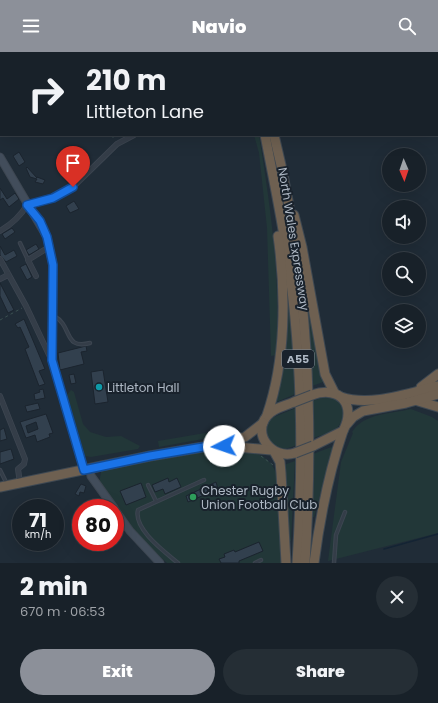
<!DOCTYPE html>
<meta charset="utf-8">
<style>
:root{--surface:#182129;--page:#252e35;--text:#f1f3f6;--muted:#9fa3a8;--line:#363e46;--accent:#8c9099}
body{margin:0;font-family:Poppins,sans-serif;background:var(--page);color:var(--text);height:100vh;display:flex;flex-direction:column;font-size:15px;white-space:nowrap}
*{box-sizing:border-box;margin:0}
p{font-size:13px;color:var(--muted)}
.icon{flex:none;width:22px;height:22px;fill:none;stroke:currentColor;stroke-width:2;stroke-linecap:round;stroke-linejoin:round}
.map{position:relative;height:511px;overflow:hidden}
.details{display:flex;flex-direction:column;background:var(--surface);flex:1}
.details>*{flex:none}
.banner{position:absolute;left:0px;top:0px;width:438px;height:84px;box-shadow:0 4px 16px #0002,0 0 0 1px var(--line);background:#182129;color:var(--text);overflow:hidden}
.needle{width:26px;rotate:178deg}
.tools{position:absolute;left:382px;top:96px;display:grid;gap:8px}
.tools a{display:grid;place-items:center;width:44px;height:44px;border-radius:50%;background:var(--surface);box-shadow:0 4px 16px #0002,0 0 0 1px var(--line);font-size:20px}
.speed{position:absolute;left:12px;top:447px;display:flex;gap:8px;font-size:20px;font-weight:700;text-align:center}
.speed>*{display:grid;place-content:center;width:52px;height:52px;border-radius:50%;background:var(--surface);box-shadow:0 4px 16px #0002,0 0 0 1px var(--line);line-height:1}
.speed small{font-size:10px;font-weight:400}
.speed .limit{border:6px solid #d22;background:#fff;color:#111}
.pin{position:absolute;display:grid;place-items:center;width:34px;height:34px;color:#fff;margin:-41px -17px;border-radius:50% 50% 50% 0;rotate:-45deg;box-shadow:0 0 4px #0007}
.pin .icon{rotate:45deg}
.me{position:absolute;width:44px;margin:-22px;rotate:266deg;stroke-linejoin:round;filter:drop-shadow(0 0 3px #0008)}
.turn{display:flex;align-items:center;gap:14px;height:84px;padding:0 20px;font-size:18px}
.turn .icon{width:52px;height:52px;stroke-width:2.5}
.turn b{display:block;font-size:28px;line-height:34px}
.round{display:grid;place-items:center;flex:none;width:42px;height:42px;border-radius:21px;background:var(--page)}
.headline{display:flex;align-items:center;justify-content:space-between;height:68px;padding:0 20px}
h1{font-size:24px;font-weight:800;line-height:30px}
.button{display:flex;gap:8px;margin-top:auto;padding:8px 20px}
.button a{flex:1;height:46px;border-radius:24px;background:var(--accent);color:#fff;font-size:16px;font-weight:800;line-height:46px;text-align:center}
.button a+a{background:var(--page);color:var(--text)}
header{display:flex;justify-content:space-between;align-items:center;height:52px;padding:0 20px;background:var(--accent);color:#fff;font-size:18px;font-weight:800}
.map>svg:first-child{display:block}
</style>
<header><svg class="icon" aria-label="menu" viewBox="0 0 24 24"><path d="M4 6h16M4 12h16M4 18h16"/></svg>Navio<svg class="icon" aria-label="search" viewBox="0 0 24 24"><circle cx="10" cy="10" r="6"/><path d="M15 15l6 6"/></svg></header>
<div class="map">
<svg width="438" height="511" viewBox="0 0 438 511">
<rect width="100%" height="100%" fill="#202c37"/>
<g fill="#223738">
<path d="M 254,83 L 259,83 C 271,159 281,226 276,303 L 271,304 L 267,176 L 259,101 Z"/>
<path d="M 300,196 L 323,330 L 312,334 Z"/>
<path d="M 284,215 L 290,253 L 296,340 L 293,343 L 274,351 Z"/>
<path d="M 71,338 L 74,340 L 83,372 L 90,380 L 106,385 L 121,384 L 140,394 L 138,397 L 91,405 L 85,404 L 67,343 Z"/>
<path d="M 325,344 C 336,346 341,350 344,361 C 339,381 331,380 313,386 L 313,349 Z"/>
<path d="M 296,356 L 298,393 C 293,394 287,397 282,397 C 267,398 264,378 269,367 Z"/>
<path d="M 411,357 L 432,365 L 438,369 L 438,481 L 328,509 L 341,410 L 353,381 L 352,380 C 364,361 391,362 411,357 Z"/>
<path d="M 223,378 L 230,382 L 159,395 L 158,389 Z"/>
<path d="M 334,394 L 314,465 L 311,465 L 313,402 Z"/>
<path d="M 218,397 C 242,399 266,396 276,421 L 283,511 L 167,511 L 131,478 L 99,432 L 101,420 L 106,416 Z"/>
<path d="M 295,409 L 291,489 L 290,489 L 284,413 Z"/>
</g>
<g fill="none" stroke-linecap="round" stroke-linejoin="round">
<path stroke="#142434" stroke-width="1.5" d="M 384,497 L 438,482"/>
</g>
<g fill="#32404e" stroke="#1b242e" fill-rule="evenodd">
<path d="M 19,100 L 25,110 L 19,114 L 13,104 Z"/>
<path d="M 27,115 L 37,126 L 37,125 L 45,128 L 43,132 L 35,130 L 37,127 L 30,125 L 26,116 Z"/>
<path d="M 0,136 L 7,147 L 15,141 L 19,147 L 9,155 L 3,146 L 0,148 Z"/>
<path d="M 74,149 L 79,157 L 70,161 L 66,154 Z"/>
<path d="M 12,176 L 15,180 L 5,187 L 2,182 Z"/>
<path d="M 36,192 L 39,197 L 29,203 L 26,198 Z"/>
<path d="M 0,194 L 5,203 L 14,198 L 17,204 L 6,210 L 0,203 Z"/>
<path d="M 26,212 L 32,225 L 27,228 L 20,215 Z"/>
<path d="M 0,231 L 14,258 L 8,261 L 0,244 Z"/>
<path d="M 24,267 L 45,317 L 39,319 L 45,332 L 39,334 L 25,297 L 29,295 L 20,275 L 18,276 L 15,272 Z"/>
<path d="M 86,294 L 87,299 L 81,300 L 84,312 L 60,318 L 58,301 Z"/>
<path d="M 103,318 L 108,350 L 95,352 L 91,320 Z"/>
<path d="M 74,322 L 76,331 L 71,332 L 69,323 Z"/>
<path d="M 43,337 L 45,346 L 35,348 L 34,342 L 40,340 L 39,338 Z"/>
<path d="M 38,351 L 40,357 L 27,360 L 25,354 Z"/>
<path d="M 46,362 L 53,381 L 49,382 L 50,385 L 37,390 L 35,383 L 26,386 L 20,370 ZM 36,370 L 38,377 L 28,381 L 26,374 Z"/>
<path d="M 4,376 L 7,387 L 0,389 L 0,378 Z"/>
<path d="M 11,397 L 14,407 L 0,412 L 0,400 Z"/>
<path d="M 168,426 L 169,430 L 177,426 L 181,435 L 165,442 L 163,437 L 155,440 L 152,433 Z"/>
<path d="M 216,430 L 218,437 L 188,450 L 186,444 Z"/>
<path d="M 141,431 L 146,445 L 126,453 L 120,439 Z"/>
<path d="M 81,432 L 86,434 L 84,441 L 80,440 L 79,444 L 75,442 Z"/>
<path d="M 259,490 L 263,499 L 239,509 L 239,511 L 221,511 L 219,507 L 225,505 L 224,502 L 234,498 L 235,500 Z"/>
</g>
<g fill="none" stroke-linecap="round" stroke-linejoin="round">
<g stroke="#3d4651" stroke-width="4.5">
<g id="lane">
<path d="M 20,191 L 28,208"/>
<path d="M 54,264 C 73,274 63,298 90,291"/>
<path d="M 0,418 L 7,432"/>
<path d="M 148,433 L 156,449"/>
<path d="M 178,511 C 165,500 133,477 138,458 L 204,428"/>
<path d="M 255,511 L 261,508"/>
<path d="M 334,511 L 336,483 L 345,460"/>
</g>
</g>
<g stroke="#3d4651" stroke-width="6">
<g id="street">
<path d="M 437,37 L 438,36"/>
<path d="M 0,179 C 12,172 20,165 27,153 L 53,146 L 73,135 L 117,92 L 134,83"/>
<path d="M 0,207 L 26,254 L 51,307"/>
<path d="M 36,224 L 28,208 L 49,195"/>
<path d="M 0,227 L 8,223"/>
<path d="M 0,344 L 25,407 L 24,412 L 18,417 L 20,431"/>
</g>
</g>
<g stroke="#3d4651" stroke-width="9">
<g id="secondary">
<path d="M 0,105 L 47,185 L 53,213 L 52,308 L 84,418"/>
<path d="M 90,417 L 91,424 L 114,456"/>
<path d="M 115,458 L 130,479 L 160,511"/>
</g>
</g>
<g stroke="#3e4852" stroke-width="11">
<g id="highway">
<path d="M 250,0 L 251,1"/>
<path d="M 260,0 L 260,1"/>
<path d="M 265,83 C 274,130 284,176 290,223 C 303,319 303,415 297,511"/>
<path d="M 274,83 C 308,220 314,370 305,511"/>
<path d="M 294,163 L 302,195 L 325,322 L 334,340"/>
<path d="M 421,335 L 438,322"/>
<path d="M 312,343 C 340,333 357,353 343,379 L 313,394"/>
<path d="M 341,345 C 371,355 408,341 438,334"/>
<path d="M 418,349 L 438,355"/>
<path d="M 294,350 C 285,354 273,356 267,364 C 252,381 271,408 295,401"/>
<path d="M 267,363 C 286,308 286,241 278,184"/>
<path d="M 347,372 L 353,365 L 363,359 L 406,351 L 438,342"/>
<path d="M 225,394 L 271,398"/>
<path d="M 275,401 L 280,410 L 281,421 L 286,511"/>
<path d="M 0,435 L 150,404 L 215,393 L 245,385 L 263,371"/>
<path d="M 314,511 C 320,465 328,423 343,379"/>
</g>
</g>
<g stroke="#3b5051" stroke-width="1" stroke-dasharray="3 3" stroke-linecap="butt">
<path d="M 83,0 L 83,1"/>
<path d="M 112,83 L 114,88"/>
<path d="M 0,268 L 22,256"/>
<path d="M 261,404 L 273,413"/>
</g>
<use href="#lane" stroke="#343d48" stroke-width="2.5"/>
<use href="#street" stroke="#343d48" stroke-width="4.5"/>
<use href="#secondary" stroke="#424d5b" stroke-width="7"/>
<use href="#highway" stroke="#6e6051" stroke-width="9"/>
<g stroke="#3e4852" stroke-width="11" stroke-linecap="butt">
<g id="highway-bridge">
<path d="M 294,350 L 312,343"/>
<path d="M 295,401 L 313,394"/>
</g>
</g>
<use href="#highway-bridge" stroke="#6e6051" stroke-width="9"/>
</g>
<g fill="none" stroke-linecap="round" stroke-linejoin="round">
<g stroke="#114b97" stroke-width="10">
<path id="route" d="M 73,135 L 53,146 L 27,153 L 40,169 L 47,185 L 53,213 L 52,308 L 84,418 L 150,404 L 215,393 L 224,394"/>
</g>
<use href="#route" stroke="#1a73e8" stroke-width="7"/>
</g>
<circle fill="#0f9aa8" stroke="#19222c" stroke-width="1.5" cx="99" cy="335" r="4"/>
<circle fill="#2e9e5b" stroke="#19222c" stroke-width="1.5" cx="193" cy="445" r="4"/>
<g text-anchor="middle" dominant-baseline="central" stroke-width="4" stroke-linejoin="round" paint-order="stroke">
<rect fill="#19222c" stroke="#818b96" stroke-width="1" x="282" y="298" width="32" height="18" rx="3"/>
<g font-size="11" font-weight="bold" fill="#aeb8c4">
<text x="298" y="307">A55</text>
</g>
<g font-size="12" fill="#aeb8c4" stroke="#19222c">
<text transform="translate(294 187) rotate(81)">North Wales Expressway</text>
</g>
<g font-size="12" fill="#aeb8c4" stroke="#19222c" text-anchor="start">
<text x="107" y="335">Littleton Hall</text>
<text x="201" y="438">Chester Rugby<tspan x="201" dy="14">Union Football Club</tspan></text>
</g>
</g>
</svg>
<div class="tools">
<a><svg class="needle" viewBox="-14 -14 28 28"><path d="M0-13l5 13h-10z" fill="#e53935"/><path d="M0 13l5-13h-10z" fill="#9fa3a8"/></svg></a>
<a><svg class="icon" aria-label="sound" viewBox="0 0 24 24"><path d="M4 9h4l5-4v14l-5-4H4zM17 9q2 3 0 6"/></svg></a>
<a><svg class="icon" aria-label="search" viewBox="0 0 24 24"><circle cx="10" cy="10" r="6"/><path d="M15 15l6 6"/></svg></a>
<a><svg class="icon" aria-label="layers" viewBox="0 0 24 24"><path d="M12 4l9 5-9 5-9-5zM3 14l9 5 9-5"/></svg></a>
</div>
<div class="speed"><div>71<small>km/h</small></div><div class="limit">80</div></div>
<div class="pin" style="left:73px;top:135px;background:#d93025"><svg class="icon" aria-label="arrive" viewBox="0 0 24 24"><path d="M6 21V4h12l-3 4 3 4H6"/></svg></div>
<svg class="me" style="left:224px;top:394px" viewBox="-20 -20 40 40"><circle r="19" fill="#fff"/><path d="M0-13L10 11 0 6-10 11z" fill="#1a73e8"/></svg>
<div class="banner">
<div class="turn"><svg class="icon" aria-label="right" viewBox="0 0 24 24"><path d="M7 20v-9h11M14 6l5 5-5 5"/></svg><div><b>210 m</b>Littleton Lane</div></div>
</div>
</div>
<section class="details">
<div class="headline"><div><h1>2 min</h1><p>670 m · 06:53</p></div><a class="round"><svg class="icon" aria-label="close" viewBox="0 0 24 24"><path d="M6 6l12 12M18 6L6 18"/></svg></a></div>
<div class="button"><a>Exit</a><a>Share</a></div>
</section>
